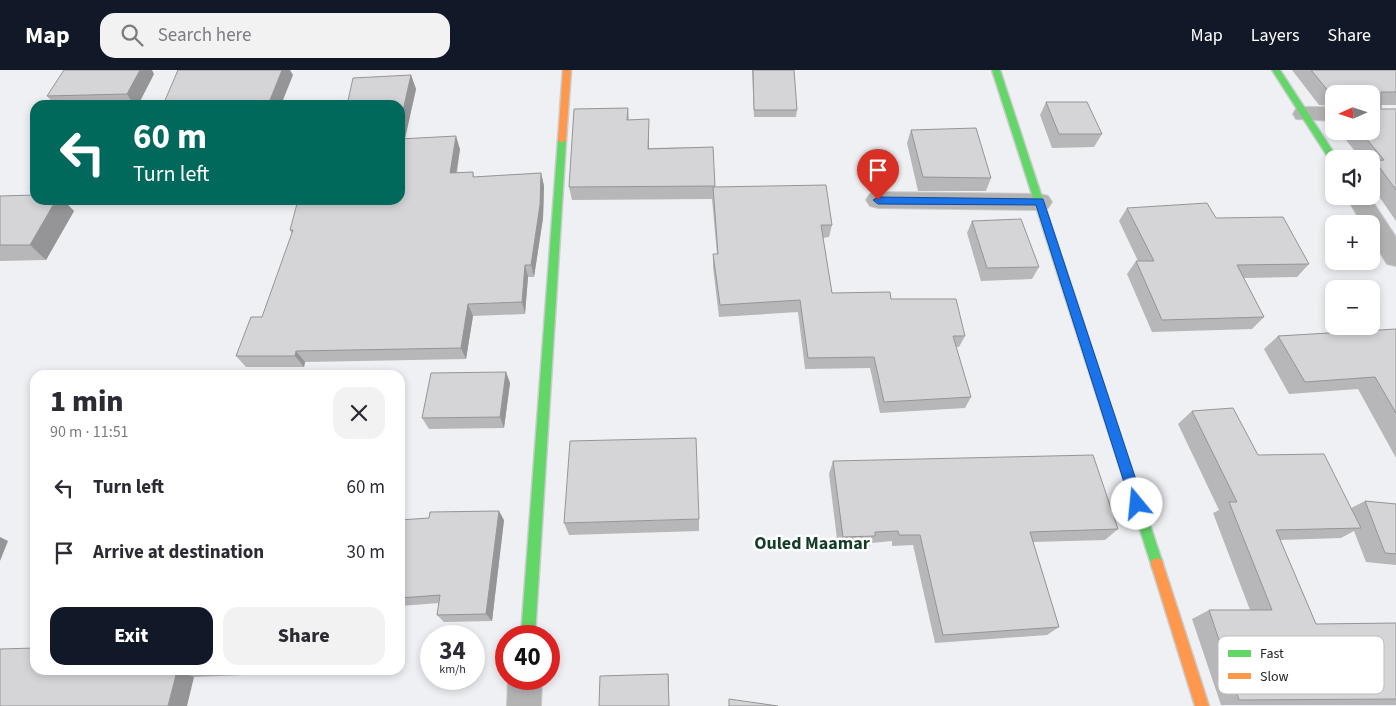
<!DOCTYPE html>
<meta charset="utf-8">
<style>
:root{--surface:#fff;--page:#f2f2f3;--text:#2b2b33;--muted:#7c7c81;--accent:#111827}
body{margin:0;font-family:"Source Sans 3",sans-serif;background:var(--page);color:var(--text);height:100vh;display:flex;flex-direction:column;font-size:19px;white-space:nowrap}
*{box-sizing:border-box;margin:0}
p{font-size:16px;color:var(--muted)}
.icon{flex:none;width:28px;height:28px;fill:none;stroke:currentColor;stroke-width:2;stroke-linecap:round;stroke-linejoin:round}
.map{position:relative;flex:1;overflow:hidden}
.drawer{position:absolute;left:30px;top:300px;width:375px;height:305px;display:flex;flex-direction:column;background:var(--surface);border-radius:15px;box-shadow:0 2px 8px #0003}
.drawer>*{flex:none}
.guide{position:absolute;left:30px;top:30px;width:375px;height:105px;border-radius:15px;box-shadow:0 2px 8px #0003;background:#00695c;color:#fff;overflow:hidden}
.needle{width:32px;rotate:267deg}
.tools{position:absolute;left:1325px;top:15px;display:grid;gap:10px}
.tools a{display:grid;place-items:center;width:55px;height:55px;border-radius:10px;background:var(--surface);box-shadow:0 2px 8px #0003;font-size:25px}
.speed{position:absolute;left:420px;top:555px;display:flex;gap:10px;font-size:25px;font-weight:700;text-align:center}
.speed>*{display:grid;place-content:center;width:65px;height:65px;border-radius:50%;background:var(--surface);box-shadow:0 2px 8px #0003;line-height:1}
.speed small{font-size:12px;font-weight:400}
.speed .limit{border:8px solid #d22;background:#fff;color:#111}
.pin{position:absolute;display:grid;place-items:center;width:42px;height:42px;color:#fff;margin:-51px -21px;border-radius:50% 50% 50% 0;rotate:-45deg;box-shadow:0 0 5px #0007}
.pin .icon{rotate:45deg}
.me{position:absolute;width:55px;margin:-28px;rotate:343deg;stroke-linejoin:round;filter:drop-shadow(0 0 4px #0008)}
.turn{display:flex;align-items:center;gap:18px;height:105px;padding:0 20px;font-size:22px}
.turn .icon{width:65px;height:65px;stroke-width:2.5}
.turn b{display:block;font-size:35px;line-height:42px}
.round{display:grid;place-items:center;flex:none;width:52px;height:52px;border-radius:15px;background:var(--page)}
.summary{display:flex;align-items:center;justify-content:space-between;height:85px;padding:0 20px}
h1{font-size:30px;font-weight:800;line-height:38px}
.primary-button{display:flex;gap:10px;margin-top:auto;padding:10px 20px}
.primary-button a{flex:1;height:58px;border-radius:15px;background:var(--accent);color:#fff;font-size:20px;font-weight:800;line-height:58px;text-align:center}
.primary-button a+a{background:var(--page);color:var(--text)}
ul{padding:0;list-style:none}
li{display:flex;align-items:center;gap:15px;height:65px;padding:0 20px}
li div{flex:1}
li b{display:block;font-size:19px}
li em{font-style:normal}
header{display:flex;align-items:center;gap:30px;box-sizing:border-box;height:70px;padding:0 25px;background:var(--accent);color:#fff}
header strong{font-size:24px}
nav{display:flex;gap:28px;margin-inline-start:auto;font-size:18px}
.search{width:350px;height:45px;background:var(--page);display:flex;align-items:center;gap:12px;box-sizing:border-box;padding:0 18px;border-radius:15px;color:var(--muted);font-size:19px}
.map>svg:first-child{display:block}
</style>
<header>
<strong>Map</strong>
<div class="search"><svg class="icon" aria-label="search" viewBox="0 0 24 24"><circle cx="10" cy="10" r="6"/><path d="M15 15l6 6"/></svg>Search here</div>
<nav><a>Map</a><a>Layers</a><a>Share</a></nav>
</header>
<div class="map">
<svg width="1396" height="636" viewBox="0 0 1396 636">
<rect width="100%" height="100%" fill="#eef0f3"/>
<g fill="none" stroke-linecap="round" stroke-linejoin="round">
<g stroke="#cacbcd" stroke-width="2">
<g id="street">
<path d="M 1304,37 L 1334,37 L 1334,51 L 1296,49 L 1293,44 L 1296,39 Z"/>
<path d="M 878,122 L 1040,124 L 1048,126 L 1052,132 L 1048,138 L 1040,140 L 878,138 L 870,136 L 866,130 L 870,124 Z"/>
<path d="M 1346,126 L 1369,126 L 1396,167 L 1396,196 L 1387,194 L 1371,168 L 1371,154 L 1362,154 Z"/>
<path d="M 508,609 L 542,609 L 541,636 L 507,636 Z"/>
</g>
</g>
<g stroke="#cacbcd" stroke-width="3">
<g id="fast">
<path d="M 992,0 L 1000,0 L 1163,494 L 1162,498 L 1157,500 L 1152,498 L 1151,494 Z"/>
<path d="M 1272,0 L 1280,0 L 1338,89 L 1334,89 L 1334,93 L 1331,92 Z"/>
<path d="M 562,67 L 566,70 L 535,566 L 521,566 L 558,70 Z"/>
</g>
</g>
<g stroke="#cacbcd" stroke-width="3">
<g id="slow">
<path d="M 563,0 L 571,0 L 566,70 L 562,73 L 558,70 Z"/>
<path d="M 1157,488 L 1162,490 L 1163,494 L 1209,636 L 1195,636 L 1151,494 L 1152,490 Z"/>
</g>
</g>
<use href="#street" fill="#b2b3b2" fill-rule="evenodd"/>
<use href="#fast" fill="#63d668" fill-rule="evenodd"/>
<use href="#slow" fill="#ff974d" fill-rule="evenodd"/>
</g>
<g fill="#b7b7ba">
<path d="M 752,0 L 794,0 L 797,40 L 796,47 L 754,47 Z"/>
<path d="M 1292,0 L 1396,0 L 1396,35 L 1381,35 L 1381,39 L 1396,39 L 1396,151 L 1371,115 L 1371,89 L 1361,89 L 1339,61 L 1371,61 L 1371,24 L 1334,24 L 1334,36 L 1319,35 Z"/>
<path d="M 154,4 L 138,35 L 55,35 L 47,26 Z"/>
<path d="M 411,5 L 416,19 L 405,68 L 460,79 L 457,103 L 473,102 L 474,107 L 541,103 L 544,116 L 543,148 L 534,207 L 528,207 L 525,244 L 473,246 L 466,289 L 305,292 L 304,297 L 246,297 L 236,286 L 262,247 L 292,164 L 290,160 L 400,35 Z"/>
<path d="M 1046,32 L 1102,64 L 1094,77 L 1052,78 L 1040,45 Z"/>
<path d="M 628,38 L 629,50 L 649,63 L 649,78 L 713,77 L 715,117 L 832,155 L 829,167 L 823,168 L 832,223 L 891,229 L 965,266 L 959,277 L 956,277 L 971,327 L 965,338 L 880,343 L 870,298 L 805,299 L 798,242 L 719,247 L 713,197 L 713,184 L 717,184 L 712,129 L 572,130 L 569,117 Z"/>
<path d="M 911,60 L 991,108 L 986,121 L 918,121 L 907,73 Z"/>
<path d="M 0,126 L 35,130 L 63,130 L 74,141 L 46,190 L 0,191 Z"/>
<path d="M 1127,138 L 1216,148 L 1309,194 L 1297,207 L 1244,208 L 1264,247 L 1252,259 L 1152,262 L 1127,204 L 1136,191 L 1138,191 L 1119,151 Z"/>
<path d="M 972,151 L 1039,197 L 1032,209 L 981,211 L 967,163 Z"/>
<path d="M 1396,259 L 1396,388 L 1358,319 L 1289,324 L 1264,279 L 1278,266 Z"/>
<path d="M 506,302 L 510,313 L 504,358 L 429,359 L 422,348 Z"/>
<path d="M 1192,341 L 1258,385 L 1351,438 L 1365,431 L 1396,434 L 1396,495 L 1366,492 L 1354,461 L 1341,468 L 1280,470 L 1316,554 L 1396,553 L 1396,635 L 1221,635 L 1192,549 L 1209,540 L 1250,540 L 1213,443 L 1219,440 L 1178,354 Z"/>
<path d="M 833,391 L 1118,459 L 1105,470 L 1033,472 L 1059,557 L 1047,565 L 935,573 L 913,475 L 892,476 L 892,471 L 871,473 L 869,477 L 838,477 L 829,404 Z"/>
<path d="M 699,449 L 699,461 L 569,465 L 564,453 Z"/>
<path d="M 400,450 L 504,450 L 492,551 L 444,552 L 437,545 L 439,533 L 400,536 Z"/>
<path d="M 35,600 L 273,600 L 272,604 L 194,607 Z"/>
</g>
<g fill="#959597">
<path d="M 140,0 L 152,0 L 154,4 L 138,35 L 134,35 L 127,24 Z"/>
<path d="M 282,0 L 290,0 L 293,5 L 281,35 L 268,35 Z"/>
<path d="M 411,5 L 416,19 L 402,82 L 400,77 L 400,54 Z"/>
<path d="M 649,49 L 649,92 L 648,79 Z"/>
<path d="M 456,66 L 460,79 L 454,116 L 450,103 Z"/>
<path d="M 541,103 L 544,116 L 543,148 L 534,207 L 531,195 Z"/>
<path d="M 56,130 L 63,130 L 74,141 L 46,190 L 30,175 Z"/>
<path d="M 525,195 L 528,207 L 525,244 L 522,232 Z"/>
<path d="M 468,234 L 473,246 L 466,289 L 461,278 Z"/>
<path d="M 296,281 L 305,292 L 304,297 L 295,286 Z"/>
<path d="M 506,302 L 510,313 L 504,358 L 500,347 Z"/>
<path d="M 499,441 L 504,450 L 492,551 L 486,544 Z"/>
<path d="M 0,467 L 8,471 L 0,491 Z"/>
<path d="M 265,600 L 273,600 L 272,604 Z"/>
<path d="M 177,601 L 194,607 L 187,636 L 168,636 Z"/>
<path d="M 668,604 L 669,610 L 669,636 Z"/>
</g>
<g fill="#d5d5d8" stroke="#959597">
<path d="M 64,0 L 140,0 L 127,24 L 47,26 Z"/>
<path d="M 178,0 L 282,0 L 268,35 L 163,35 Z"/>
<path d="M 753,0 L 794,0 L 797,40 L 754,40 Z"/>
<path d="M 1311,0 L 1396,0 L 1396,22 L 1381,22 L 1381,39 L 1396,39 L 1396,120 L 1375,91 L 1384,90 L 1360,61 L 1371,61 L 1371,24 L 1346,24 L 1346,23 L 1329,22 Z"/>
<path d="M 411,5 L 400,54 L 400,35 L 347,35 L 353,8 Z"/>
<path d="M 1046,32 L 1087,32 L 1102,64 L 1059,64 Z"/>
<path d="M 628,38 L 627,50 L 649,49 L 648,79 L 713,77 L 715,116 L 569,117 L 574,39 Z"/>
<path d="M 976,58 L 991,108 L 923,107 L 911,60 Z"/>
<path d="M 456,66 L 450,103 L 473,102 L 473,107 L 541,103 L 540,135 L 531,195 L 525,195 L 522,232 L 468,234 L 461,278 L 296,281 L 295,286 L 236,286 L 251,247 L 262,247 L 293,160 L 290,160 L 298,130 L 400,130 L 400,69 Z"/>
<path d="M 826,115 L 832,155 L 821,155 L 832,223 L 890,222 L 891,229 L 956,229 L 965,266 L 953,266 L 971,327 L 884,332 L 874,287 L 808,288 L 800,230 L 720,235 L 713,184 L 718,184 L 713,117 Z"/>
<path d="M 35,125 L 35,130 L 56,130 L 30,175 L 0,175 L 0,126 Z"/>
<path d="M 1207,133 L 1216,148 L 1283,147 L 1309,194 L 1237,195 L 1264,247 L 1162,250 L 1136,191 L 1154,191 L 1127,138 Z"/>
<path d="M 1021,149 L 1039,197 L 987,198 L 972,151 Z"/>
<path d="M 1396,259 L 1396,343 L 1375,307 L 1305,312 L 1278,266 Z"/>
<path d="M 506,302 L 500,347 L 422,348 L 431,303 Z"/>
<path d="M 1233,338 L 1258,385 L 1324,384 L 1361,458 L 1276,460 L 1316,554 L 1396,553 L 1396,629 L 1239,630 L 1209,540 L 1272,540 L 1229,432 L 1237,432 L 1192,341 Z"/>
<path d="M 696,368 L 699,449 L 564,453 L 570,371 Z"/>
<path d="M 1093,385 L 1118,459 L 1030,462 L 1059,557 L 943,565 L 920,465 L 899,465 L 898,461 L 875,462 L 875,466 L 843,467 L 833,391 Z"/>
<path d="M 1365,431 L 1396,434 L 1396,484 L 1385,483 Z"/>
<path d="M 499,441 L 486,544 L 437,545 L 440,525 L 400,528 L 400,450 L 429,448 L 430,442 Z"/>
<path d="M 35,578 L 35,600 L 199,600 L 177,601 L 168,636 L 0,636 L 0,579 Z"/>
<path d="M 668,604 L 669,636 L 599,636 L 600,606 Z"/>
<path d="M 729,629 L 778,636 L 729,636 Z"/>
</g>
<path fill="#1a73e8" stroke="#114b97" d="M 878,127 L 1043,129 L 1144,434 L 1142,438 L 1133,438 L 1131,434 L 1036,135 L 878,134 L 873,130 Z"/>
<g text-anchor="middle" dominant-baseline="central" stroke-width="5" stroke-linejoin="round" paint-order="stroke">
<g font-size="18" font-weight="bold" fill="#143d28" stroke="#fff">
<text x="812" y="473">Ouled Maamar</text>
</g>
</g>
<rect x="1218" y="566" width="166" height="58" rx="8" fill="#fff" stroke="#bdbdbe" stroke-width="1"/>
<rect x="1228" y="580" width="23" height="7" fill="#63d668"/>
<rect x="1228" y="603" width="23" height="6" fill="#ff974d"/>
<g font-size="14" fill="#232425">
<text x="1260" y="588">Fast</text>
<text x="1260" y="611">Slow</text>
</g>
</svg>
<div class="tools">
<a><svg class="needle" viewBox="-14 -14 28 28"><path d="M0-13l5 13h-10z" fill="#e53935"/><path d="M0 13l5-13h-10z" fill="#7c7c81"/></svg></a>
<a><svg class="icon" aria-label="sound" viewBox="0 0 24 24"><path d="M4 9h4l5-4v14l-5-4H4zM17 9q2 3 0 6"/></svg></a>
<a>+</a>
<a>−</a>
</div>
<div class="speed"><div>34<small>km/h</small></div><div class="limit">40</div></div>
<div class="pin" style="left:878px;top:130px;background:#d93025"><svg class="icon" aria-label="arrive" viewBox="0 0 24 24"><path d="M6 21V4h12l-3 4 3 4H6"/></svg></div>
<svg class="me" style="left:1137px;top:434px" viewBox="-20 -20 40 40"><circle r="19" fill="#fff"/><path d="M0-13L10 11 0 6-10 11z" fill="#1a73e8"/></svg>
<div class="guide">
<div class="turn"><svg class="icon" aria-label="left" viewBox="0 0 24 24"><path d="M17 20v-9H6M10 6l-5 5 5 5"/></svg><div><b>60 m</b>Turn left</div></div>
</div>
<section class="drawer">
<div class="summary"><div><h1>1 min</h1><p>90 m · 11:51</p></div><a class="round"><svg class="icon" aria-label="close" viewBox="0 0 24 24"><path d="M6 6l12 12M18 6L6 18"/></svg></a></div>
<ul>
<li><svg class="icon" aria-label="left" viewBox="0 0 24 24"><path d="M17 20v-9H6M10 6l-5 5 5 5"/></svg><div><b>Turn left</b></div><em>60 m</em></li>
<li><svg class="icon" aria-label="arrive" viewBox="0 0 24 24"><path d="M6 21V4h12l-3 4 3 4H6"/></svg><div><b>Arrive at destination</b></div><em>30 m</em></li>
</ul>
<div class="primary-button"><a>Exit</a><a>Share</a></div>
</section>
</div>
